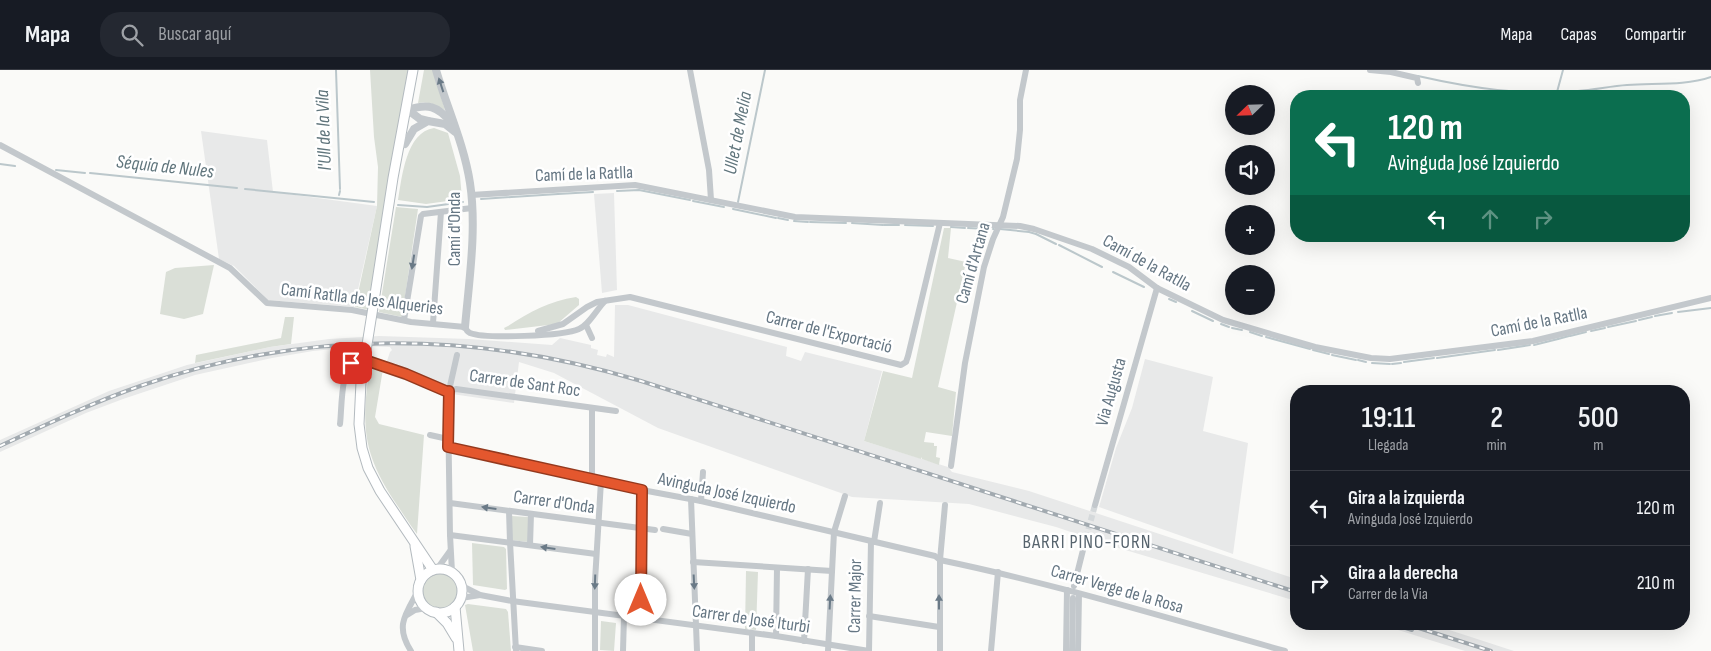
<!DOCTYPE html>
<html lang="es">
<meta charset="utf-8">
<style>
:root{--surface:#171b24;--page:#242831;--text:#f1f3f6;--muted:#9ea1a6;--line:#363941}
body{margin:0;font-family:"Sofia Sans Condensed",sans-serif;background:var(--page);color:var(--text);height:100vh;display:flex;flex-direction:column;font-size:19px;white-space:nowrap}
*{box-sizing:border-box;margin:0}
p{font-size:16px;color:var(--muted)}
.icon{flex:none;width:28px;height:28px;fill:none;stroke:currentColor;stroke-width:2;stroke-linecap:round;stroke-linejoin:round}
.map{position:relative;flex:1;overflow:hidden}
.details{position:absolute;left:1290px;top:315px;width:400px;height:245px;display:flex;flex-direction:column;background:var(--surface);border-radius:20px;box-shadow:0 5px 20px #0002}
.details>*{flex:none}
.banner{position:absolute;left:1290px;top:20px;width:400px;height:152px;border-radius:20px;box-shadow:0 5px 20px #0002;background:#0b6e4f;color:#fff;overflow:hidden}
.needle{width:32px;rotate:247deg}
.fabs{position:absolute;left:1225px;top:15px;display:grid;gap:10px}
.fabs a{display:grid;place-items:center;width:50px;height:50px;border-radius:50%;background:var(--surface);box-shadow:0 5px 20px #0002;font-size:25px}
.pin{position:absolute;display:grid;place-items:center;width:42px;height:42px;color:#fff;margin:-21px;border-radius:10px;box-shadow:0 2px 8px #0006}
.me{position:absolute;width:55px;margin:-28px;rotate:0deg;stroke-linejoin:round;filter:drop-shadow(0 0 4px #0008)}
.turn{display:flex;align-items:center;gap:18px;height:105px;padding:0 15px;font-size:22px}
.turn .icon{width:65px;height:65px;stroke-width:2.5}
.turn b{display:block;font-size:35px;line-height:42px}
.lanes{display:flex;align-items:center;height:48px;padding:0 15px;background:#0003;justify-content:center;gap:25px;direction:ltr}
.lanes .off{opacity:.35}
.eta{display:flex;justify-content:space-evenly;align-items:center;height:85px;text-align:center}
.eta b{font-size:30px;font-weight:600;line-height:35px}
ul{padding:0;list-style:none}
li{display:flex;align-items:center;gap:15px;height:75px;padding:0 15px;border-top:1px solid var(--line)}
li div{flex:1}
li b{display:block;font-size:19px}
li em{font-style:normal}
header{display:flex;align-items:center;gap:30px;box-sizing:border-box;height:70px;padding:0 25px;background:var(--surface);border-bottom:1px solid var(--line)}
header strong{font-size:24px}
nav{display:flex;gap:28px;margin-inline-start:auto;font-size:18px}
.search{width:350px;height:45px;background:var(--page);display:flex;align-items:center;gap:12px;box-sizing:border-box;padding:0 18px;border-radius:20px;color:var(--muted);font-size:19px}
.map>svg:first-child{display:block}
</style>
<header>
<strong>Mapa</strong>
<div class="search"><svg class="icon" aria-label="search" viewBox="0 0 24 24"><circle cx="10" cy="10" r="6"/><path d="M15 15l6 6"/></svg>Buscar aquí</div>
<nav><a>Mapa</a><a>Capas</a><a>Compartir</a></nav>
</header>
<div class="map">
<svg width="1711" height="581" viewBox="0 0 1711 581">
<rect width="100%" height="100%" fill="#fafaf8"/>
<g fill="#e8e9e9">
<path d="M 201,61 L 267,70 L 273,122 L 377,136 L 354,237 L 268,230 L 234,196 L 219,189 Z"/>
<path d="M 614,123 L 617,220 L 602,223 L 594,124 Z"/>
<path d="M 615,235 L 628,235 L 787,277 L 786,286 L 801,291 L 805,282 L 882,301 L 864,371 L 948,397 L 952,402 L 1029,421 L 1296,509 L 1296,531 L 1112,476 L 1056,457 L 969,434 L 852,427 L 658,358 L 554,303 L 519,292 L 514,333 L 452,324 L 406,304 L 385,297 L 390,282 L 392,280 L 390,277 L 364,276 L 313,281 L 272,288 L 195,305 L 123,329 L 86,343 L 0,382 L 0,370 L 109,321 L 187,295 L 270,277 L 329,269 L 379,266 L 469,269 L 552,275 L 560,268 L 591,275 L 591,278 L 598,280 L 597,285 L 606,287 L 607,284 L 614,287 Z"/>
<path d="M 1145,289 L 1213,307 L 1203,361 L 1248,373 L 1233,484 L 1099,437 L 1116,378 L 1132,338 Z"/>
<path d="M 1379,554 L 1431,554 L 1514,581 L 1465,581 Z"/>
</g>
<g fill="#dadfd7">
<path d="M 370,0 L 411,0 L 370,240 L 355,237 L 377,136 L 378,97 L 374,67 Z"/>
<path d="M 424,0 L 433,0 L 445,40 C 435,35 429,31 418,33 Z"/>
<path d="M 434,58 L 448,63 L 460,106 L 462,129 L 426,134 L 398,130 C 402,107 406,62 434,58 Z"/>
<path d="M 396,137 L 418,139 L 402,247 L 379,242 Z"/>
<path d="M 944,158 L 951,158 L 948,188 L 966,192 L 938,317 L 956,322 L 952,366 L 926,362 L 924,372 L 934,373 L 934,376 L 937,376 L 936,387 L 940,388 L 939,395 L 922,389 L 922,387 L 921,389 L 864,371 L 883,301 L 912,308 Z"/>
<path d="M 214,195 L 203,244 L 184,249 L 160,244 L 166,202 L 175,198 Z"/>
<path d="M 576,227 L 579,229 L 579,235 L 557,254 L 505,260 L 504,258 L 508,256 C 529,242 550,231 576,227 Z"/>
<path d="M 285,247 L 294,247 L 291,274 L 270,277 L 195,293 L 196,285 L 281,268 Z"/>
<path d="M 370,295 L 383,299 L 375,347 L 379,354 L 424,365 L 417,464 C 410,455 404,445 397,435 C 362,383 361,356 370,295 Z"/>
<path d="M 512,446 L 528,447 L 528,472 L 511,470 Z"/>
<path d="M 472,473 L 504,477 L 506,479 L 507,519 L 505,520 L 473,515 Z"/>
<path d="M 746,501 L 758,502 L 756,560 L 745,559 Z"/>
<circle cx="440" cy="521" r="19"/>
<path d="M 468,534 L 506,539 L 508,542 L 511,581 L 473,581 L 465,535 Z"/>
<path d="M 601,551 L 616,553 L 614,581 L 600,580 Z"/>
</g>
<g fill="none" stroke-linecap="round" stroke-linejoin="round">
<g stroke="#bbc7cb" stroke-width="2">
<path d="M 336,0 L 340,119"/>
<path d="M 1418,6 C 1471,18 1523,26 1578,21 C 1594,20 1611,16 1627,15 C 1655,13 1685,16 1711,7"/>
<path d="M 1557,22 L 1563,0"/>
<path d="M 0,94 L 15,96"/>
<path d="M 56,100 L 85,103"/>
<path d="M 90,103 L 237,118"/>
<path d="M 245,119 L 374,132"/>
<path d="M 617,121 L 639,120 L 690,130"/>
<path d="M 558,124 L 593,122"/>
<path d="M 339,125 L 340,121"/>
<path d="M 481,129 L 558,124"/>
<path d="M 693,131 L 724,137"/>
<path d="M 738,132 L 765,0"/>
<path d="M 398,135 L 427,137 L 463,132"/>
<path d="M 733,139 L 776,148"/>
<path d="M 778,148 L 788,150"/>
<path d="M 794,151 L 808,152"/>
<path d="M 810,152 L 846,153"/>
<path d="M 852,153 L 883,155"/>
<path d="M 884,155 L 899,155"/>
<path d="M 905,155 L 933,156"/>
<path d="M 951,157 L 965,158"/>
<path d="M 968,158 L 988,159"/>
<path d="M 993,159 L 994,159"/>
<path d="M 1000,159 L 1029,162 L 1036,164"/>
<path d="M 1036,164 L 1056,174"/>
<path d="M 1059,175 L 1102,197"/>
<path d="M 1113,202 L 1144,217"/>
<path d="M 1169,229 L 1176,232"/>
<path d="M 1192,241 L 1213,251"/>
<path d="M 1678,242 L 1711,238"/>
<path d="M 1655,246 L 1672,243"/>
<path d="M 1639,250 L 1652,247"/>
<path d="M 1221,254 L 1229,257"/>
<path d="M 1608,257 L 1636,251"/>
<path d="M 1232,258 L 1242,260"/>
<path d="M 1591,261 L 1605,258"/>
<path d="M 1250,262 L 1262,266"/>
<path d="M 1570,266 L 1586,262"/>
<path d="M 1266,267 L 1310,279"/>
<path d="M 1558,269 L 1569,266"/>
<path d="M 1546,272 L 1558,269"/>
<path d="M 1534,275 L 1546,272"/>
<path d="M 1313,280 L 1329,284"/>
<path d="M 1498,280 L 1530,275"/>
<path d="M 1332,285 L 1356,290"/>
<path d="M 1437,288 L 1495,280"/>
<path d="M 1358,290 L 1366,292"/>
<path d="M 1404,292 L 1434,288"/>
<path d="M 1372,293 L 1390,294"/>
<path d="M 1392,294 L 1401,293"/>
</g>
<path stroke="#d5d9db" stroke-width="6" stroke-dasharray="6 3" stroke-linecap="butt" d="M 1086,468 L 1095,435"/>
<g stroke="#b3babf" stroke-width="11">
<g id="secondary">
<path d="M 374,231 L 393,108 L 413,0"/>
<path d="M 361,312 L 359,354 L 362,378 L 368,398 L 380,421 L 433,500"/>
<path d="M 415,476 L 421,510"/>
<circle cx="440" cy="521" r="22"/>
<path d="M 455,537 L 459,581"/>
<path d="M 436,542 L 447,553 L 456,568"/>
</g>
</g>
<g stroke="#c3c8cc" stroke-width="6">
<path d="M 690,0 L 709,100 L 711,130"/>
<path d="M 1370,0 L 1391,2 L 1417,8 L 1418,13"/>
<path d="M 0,75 L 230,198 L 267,233 L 352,240 L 411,252 L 465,257 C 467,261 467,261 470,263 C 485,269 564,266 579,259 C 589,255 597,239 605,231"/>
<path d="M 471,125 L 635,115 L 795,147 L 1020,156 L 1034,159 L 1092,179 L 1129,197 L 1157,218 L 1223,250 L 1315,277 L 1371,288 L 1390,289 L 1533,271 L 1711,228"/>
<path d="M 404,250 L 421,146 L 423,144 L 472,138"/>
<path d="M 433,253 L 441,142"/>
<path d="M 586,255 L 592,268"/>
<path d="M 538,261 L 563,254 L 587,237 L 597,232 L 630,227 L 901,295 L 906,292 L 908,286 L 940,153"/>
<path d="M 592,338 L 592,408"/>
<path d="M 340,354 C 342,339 340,293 358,289 L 406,304 L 448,322 L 456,319 L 616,341"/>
<path d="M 430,365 L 448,369"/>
<path d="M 448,377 L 642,420 L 701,431 L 935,486 L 940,490 C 1056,514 1170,549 1285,581"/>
<path d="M 951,396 L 965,293 L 984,197 L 993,169 L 1003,147 L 1017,89 L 1020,60 L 1020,30 L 1026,0"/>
<path d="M 691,429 L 697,581"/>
<path d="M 701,431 L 703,402"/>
<path d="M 450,433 L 655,460"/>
<path d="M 1095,435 L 1157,218"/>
<path d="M 509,441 L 510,472 L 516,581"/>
<path d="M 663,459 L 692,464"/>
<path d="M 450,465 L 596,484"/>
<path d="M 874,472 L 880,433"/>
<path d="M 530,475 L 531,444"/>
<path d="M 693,492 L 832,501"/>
<path d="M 437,499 L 450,481"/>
<path d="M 452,502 L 450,465 L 448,335 L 448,325 L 457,285"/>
<path d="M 462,516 L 480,525 L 512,531 L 776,566 L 869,581"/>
<path d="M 1074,516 L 1086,468"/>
<path d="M 461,528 L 480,525"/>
<path d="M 407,545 L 415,540 L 426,538"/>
<path d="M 869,546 L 939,557"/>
<path d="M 641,548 L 642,420"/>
<path d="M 776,566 L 777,498"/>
<path d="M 804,571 L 808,499"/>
<path d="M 515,577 L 542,581"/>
<path d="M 411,581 C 395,556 405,545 418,521"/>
<path d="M 595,581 L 595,511 L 601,411"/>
<path d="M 623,581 L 624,546"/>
<path d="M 752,581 L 752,564"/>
<path d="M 828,581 L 834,462 L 845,426"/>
<path d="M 869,581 L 871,471"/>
<path d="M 940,581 L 940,490 L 945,435"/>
<path d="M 991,581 L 998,502"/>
<path d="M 1066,581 L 1067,520"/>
<path d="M 1072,581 L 1073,528"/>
<path d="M 1078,581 L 1079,524"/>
</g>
<g stroke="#c3c8cc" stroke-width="8">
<path d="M 436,0 C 447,38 464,74 470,113 C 477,159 469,211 465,257"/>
<path d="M 408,40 C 428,33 437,36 451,52"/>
<path d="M 408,40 L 420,49 L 428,51"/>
<path d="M 405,74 L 414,59 L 428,51 L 445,54 L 455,62"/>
</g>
<use href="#secondary" stroke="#fff" stroke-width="9"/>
<g stroke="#a2aab0" stroke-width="4">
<g id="rail">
<path d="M 0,376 C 47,354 94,332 143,315 C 306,259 476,261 641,311 L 1296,522"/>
<path d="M 1393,554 L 1412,560"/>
<path d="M 1406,554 L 1491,581"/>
</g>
</g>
<use href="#rail" stroke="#fff" stroke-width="2" stroke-dasharray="5.5" stroke-linecap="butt"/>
<g stroke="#b3babf" stroke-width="11" stroke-linecap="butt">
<path id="secondary-bridge" d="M 361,312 L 374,231"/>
</g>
<use href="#secondary-bridge" stroke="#fff" stroke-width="9"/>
</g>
<defs><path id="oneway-solid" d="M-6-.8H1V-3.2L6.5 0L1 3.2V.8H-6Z" transform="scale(1.25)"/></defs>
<g fill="#6a7a87">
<use href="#oneway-solid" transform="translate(441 15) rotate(-108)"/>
<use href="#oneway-solid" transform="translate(413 192) rotate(99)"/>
<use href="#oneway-solid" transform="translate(489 438) rotate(-172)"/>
<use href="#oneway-solid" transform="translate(548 478) rotate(-172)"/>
<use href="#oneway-solid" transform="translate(595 512) rotate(92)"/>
<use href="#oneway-solid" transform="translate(694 512) rotate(87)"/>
<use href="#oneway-solid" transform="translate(830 532) rotate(-87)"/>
<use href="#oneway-solid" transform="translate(939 532) rotate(-90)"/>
</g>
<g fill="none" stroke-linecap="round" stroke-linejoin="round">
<g stroke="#94391e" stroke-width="12">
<path id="route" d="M 351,293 L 356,289 L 362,289 L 406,304 L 448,322 L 449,321 L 448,377 L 642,420 L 641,530"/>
</g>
<use href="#route" stroke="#e4572e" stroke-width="9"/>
</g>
<g text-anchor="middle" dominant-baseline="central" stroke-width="5" stroke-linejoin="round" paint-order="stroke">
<g font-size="18" fill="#657683" stroke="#fff">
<text transform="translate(584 104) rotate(-2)">Camí de la Ratlla</text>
<text transform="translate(454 159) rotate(-90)">Camí d'Onda</text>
<text transform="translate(973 193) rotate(-74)">Camí d'Artana</text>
<text transform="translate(1147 193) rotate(29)">Camí de la Ratlla</text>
<text transform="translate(362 229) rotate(7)">Camí Ratlla de les Alqueries</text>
<text transform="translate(1539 252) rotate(-11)">Camí de la Ratlla</text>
<text transform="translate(829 262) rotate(14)">Carrer de l'Exportació</text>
<text transform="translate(525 313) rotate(8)">Carrer de Sant Roc</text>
<text transform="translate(1111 322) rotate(-74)">Via Augusta</text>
<text transform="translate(727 423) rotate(12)">Avinguda José Izquierdo</text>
<text transform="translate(554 432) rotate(8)">Carrer d'Onda</text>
<text transform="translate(1117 519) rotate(16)">Carrer Verge de la Rosa</text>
<text transform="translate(855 526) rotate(-89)">Carrer Major</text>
<text transform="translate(751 549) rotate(8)">Carrer de José Iturbi</text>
</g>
<g font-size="19" font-style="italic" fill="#60757c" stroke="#fff">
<text transform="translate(324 60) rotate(-92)">l'Ull de la Vila</text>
<text transform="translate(738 63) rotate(-79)">Ullet de Melia</text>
<text transform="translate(165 97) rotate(6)">Séquia de Nules</text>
</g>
<g font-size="19" letter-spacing="1" fill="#57646e" stroke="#fff">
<text x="1087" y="472">BARRI PINO-FORN</text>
</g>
</g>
</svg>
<div class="fabs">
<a><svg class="needle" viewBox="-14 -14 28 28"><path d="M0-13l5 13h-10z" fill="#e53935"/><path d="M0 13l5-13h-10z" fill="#9ea1a6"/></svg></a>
<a><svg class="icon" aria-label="sound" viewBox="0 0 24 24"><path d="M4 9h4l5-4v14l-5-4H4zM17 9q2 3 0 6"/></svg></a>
<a>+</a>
<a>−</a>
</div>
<div class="pin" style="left:351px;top:293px;background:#d93025"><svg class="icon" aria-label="arrive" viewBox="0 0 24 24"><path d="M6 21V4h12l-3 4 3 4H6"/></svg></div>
<svg class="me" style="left:641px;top:530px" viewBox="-20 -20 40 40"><circle r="19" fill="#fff"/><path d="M0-13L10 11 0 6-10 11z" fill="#e4572e"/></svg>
<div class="banner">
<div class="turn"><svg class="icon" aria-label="left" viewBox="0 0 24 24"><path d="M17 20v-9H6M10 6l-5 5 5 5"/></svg><div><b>120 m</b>Avinguda José Izquierdo</div></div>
<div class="lanes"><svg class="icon" aria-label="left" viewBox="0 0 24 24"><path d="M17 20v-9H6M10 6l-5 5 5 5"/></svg><svg class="icon off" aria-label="ahead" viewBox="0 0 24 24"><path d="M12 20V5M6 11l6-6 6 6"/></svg><svg class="icon off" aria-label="right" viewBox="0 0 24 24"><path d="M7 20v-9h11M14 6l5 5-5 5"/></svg></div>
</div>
<section class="details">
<div class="eta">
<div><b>19:11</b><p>Llegada</p></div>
<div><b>2</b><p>min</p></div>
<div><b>500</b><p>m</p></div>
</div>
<ul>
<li><svg class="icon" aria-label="left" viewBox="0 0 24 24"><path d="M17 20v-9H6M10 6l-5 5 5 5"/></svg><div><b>Gira a la izquierda</b><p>Avinguda José Izquierdo</p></div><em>120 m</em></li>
<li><svg class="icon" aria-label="right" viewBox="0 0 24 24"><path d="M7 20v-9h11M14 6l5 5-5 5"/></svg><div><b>Gira a la derecha</b><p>Carrer de la Via</p></div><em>210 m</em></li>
</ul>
</section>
</div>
